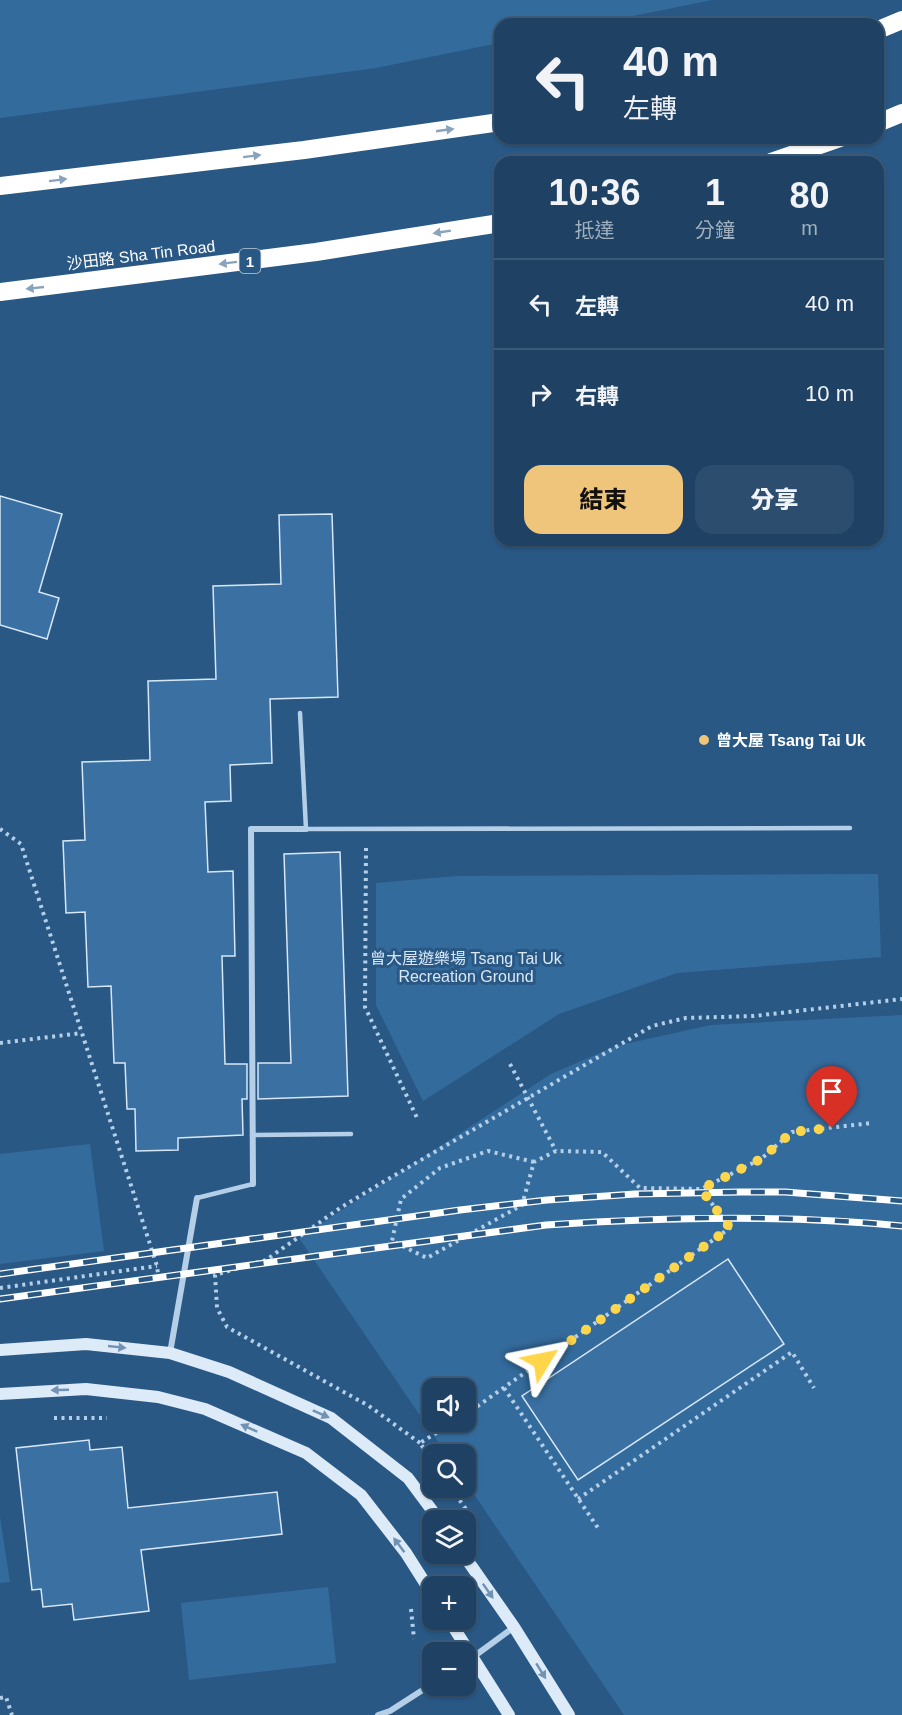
<!DOCTYPE html>
<html lang="zh-TW">
<meta charset="utf-8">
<style>
:root{--surface:#1f4264;--page:#2c4d6d;--text:#f1f3f6;--muted:#a1b0bf;--line:#3c5b78;--accent:#efc47b}
body{margin:0;font-family:Helvetica,"Noto Sans TC",sans-serif;background:var(--page);color:var(--text);height:100vh;display:flex;flex-direction:column;font-size:22px;white-space:nowrap}
*{box-sizing:border-box;margin:0}
p{font-size:20px;color:var(--muted)}
.icon{flex:none;width:33px;height:33px;fill:none;stroke:currentColor;stroke-width:2;stroke-linecap:round;stroke-linejoin:round}
.map{position:relative;flex:1;overflow:hidden}
.drawer{position:absolute;left:494px;top:156px;width:390px;height:390px;display:flex;flex-direction:column;background:var(--surface);border-radius:18px;box-shadow:0 2px 4px #0004,0 0 0 2px var(--line)}
.drawer>*{flex:none}
.top-card{position:absolute;left:494px;top:18px;width:390px;height:126px;border-radius:18px;box-shadow:0 2px 4px #0004,0 0 0 2px var(--line);background:#1f4264;color:var(--text);overflow:hidden}
.buttons{position:absolute;left:422px;top:1378px;display:grid;gap:12px}
.buttons a{display:grid;place-items:center;width:54px;height:54px;border-radius:12px;background:var(--surface);box-shadow:0 2px 4px #0004,0 0 0 2px var(--line);font-size:30px}
.pin{position:absolute;display:grid;place-items:center;width:51px;height:51px;color:#fff;margin:-62px -26px;border-radius:50% 50% 50% 0;rotate:-45deg;box-shadow:0 0 6px #0007}
.pin .icon{rotate:45deg}
.me{position:absolute;width:66px;margin:-33px;rotate:55deg;stroke-linejoin:round;filter:drop-shadow(0 0 4px #0008)}
.turn{display:flex;align-items:center;gap:21px;height:126px;padding:0 30px;font-size:27px}
.turn .icon{width:78px;height:78px;stroke-width:2.5}
.turn b{display:block;font-size:42px;line-height:51px}
.eta{display:flex;justify-content:space-evenly;align-items:center;height:102px;text-align:center}
.eta b{font-size:36px;font-weight:800;line-height:42px}
.primary-button{display:flex;gap:12px;margin-top:auto;padding:12px 30px}
.primary-button a{flex:1;height:69px;border-radius:18px;background:var(--accent);color:#111;font-size:24px;font-weight:800;line-height:69px;text-align:center}
.primary-button a+a{background:var(--page);color:var(--text)}
ul{padding:0;list-style:none}
li{display:flex;align-items:center;gap:18px;height:90px;padding:0 30px;border-top:2px solid var(--line)}
li div{flex:1}
li b{display:block;font-size:22px}
li em{font-style:normal}
.map>svg:first-child{display:block}
</style>
<div class="map">
<svg width="902" height="1715" viewBox="0 0 902 1715">
<rect width="100%" height="100%" fill="#295885"/>
<g fill="#346b9d" fill-rule="evenodd">
<path d="M 0,0 L 712,0 L 594,24 L 500,24 L 499,43 L 376,68 L 0,118 Z"/>
<path d="M 878,874 L 881,957 L 677,973 L 559,1014 L 423,1101 L 376,1005 L 376,883 L 457,876 Z"/>
<path d="M 902,1015 L 902,1715 L 624,1715 L 465,1481 L 465,1455 L 447,1455 L 299,1238 L 551,1074 L 616,1046 L 711,1025 ZM 432,1389 L 465,1389 L 465,1422 L 432,1422 Z"/>
<path d="M 90,1144 L 104,1251 L 0,1264 L 0,1154 Z"/>
<path d="M 0,1517 L 10,1582 L 0,1583 Z"/>
<path d="M 328,1587 L 336,1663 L 189,1680 L 181,1603 Z"/>
</g>
<g fill="#3a70a2" stroke="#d7e7f6" stroke-width="1.5">
<path d="M 0,496 L 62,514 L 39,592 L 59,598 L 47,639 L 0,625 Z"/>
<path d="M 332,514 L 338,697 L 270,699 L 272,763 L 230,765 L 231,801 L 205,802 L 208,872 L 233,871 L 235,956 L 222,956 L 225,1064 L 247,1064 L 247,1099 L 242,1099 L 243,1135 L 178,1138 L 178,1150 L 136,1151 L 135,1109 L 127,1109 L 125,1063 L 114,1063 L 111,986 L 88,987 L 85,912 L 66,913 L 63,841 L 85,840 L 82,762 L 150,760 L 148,681 L 216,679 L 213,586 L 281,584 L 279,515 Z"/>
<path d="M 340,852 L 348,1096 L 258,1099 L 258,1063 L 291,1063 L 284,854 Z"/>
<path d="M 728,1259 L 784,1344 L 578,1480 L 522,1396 Z"/>
<path d="M 89,1440 L 90,1450 L 122,1447 L 128,1508 L 277,1492 L 282,1534 L 141,1550 L 149,1611 L 74,1620 L 72,1604 L 43,1607 L 41,1589 L 32,1590 L 16,1448 Z"/>
</g>
<g fill="none" stroke-linecap="round" stroke-linejoin="round">
<g stroke="#b4cfe7" stroke-width="4" stroke-dasharray="3 4.5" stroke-linecap="butt">
<path d="M 0,829 L 21,844 L 157,1266 L 159,1282"/>
<path d="M 366,848 L 365,1007 L 418,1120"/>
<path d="M 0,1043 L 82,1033"/>
<path d="M 510,1064 L 556,1151"/>
<path d="M 534,1162 L 488,1151 L 440,1168 L 401,1199 L 392,1241 L 427,1258 L 522,1205 L 534,1162 L 556,1151 L 602,1152 L 640,1188 L 701,1189 L 761,1159 L 792,1132 L 872,1123"/>
<path d="M 0,1288 L 157,1266"/>
<path d="M 504,1388 L 600,1531"/>
<path d="M 465,1415 L 730,1228 L 701,1189"/>
<path d="M 54,1418 L 107,1418"/>
<path d="M 420,1443 L 369,1406 L 227,1327 L 217,1308 L 215,1275 L 266,1260 L 340,1208 L 383,1182 L 652,1026 L 686,1018 L 754,1016 L 902,999"/>
<path d="M 432,1460 L 420,1443 L 454,1422"/>
<path d="M 451,1488 L 468,1512"/>
<path d="M 578,1499 L 792,1352 L 814,1388"/>
<path d="M 411,1609 L 414,1639"/>
<path d="M 0,1698 L 6,1697 L 12,1715"/>
</g>
<g stroke="#b4cfe7" stroke-width="4.5">
<path d="M 300,713 L 306,829 L 850,828"/>
<path d="M 252,1135 L 351,1134"/>
<path d="M 197,1198 L 253,1184"/>
</g>
<g stroke="#b4cfe7" stroke-width="6">
<path d="M 253,1184 L 251,829 L 306,829"/>
<path d="M 170,1353 L 197,1198"/>
<path d="M 465,1663 L 514,1627"/>
<path d="M 378,1715 L 390,1711 L 432,1684"/>
</g>
<g stroke="#ddeaf7" stroke-width="12">
<path d="M 0,1350 L 86,1344 L 170,1353 L 229,1372 L 331,1418 L 408,1478 L 440,1521"/>
<path d="M 0,1394 L 86,1389 L 158,1397 L 205,1409 L 306,1453 L 361,1495 L 406,1553 L 432,1594"/>
<path d="M 463,1554 L 514,1627 L 569,1715"/>
<path d="M 449,1620 L 509,1715"/>
</g>
<g stroke="#fff" stroke-width="18">
<path d="M 878,30 L 902,20"/>
<path d="M 878,123 L 902,113"/>
<path d="M 771,162 L 840,138"/>
<path d="M 0,186 L 304,150 L 500,122"/>
<path d="M 0,292 L 316,252 L 500,223"/>
</g>
<g stroke="#fff" stroke-width="7">
<g id="rail">
<path d="M 0,1274 L 460,1210 L 547,1200 L 635,1194 L 740,1192 L 785,1192 L 902,1201"/>
<path d="M 0,1299 L 546,1225 C 664,1217 784,1214 902,1226"/>
</g>
</g>
<use href="#rail" stroke="#295885" stroke-width="4.5" stroke-dasharray="14" stroke-linecap="butt"/>
</g>
<defs><path id="oneway-solid" d="M-6-.8H1V-3.2L6.5 0L1 3.2V.8H-6Z" transform="scale(1.5)"/></defs>
<g fill="#89a3bc">
<use href="#oneway-solid" transform="translate(445 130) rotate(-8)"/>
<use href="#oneway-solid" transform="translate(252 156) rotate(-7)"/>
<use href="#oneway-solid" transform="translate(58 180) rotate(-7)"/>
<use href="#oneway-solid" transform="translate(442 232) rotate(171)"/>
<use href="#oneway-solid" transform="translate(228 263) rotate(173)"/>
<use href="#oneway-solid" transform="translate(35 288) rotate(174)"/>
</g>
<g fill="#7192b3">
<use href="#oneway-solid" transform="translate(117 1347) rotate(6)"/>
<use href="#oneway-solid" transform="translate(60 1390) rotate(178)"/>
<use href="#oneway-solid" transform="translate(321 1414) rotate(24)"/>
<use href="#oneway-solid" transform="translate(249 1428) rotate(-156)"/>
<use href="#oneway-solid" transform="translate(399 1545) rotate(-127)"/>
<use href="#oneway-solid" transform="translate(488 1591) rotate(55)"/>
<use href="#oneway-solid" transform="translate(541 1671) rotate(58)"/>
</g>
<g fill="none" stroke-linecap="round" stroke-linejoin="round">
<path stroke="#ffd54a" stroke-width="10" stroke-dasharray="0 18" d="M 542,1361 L 730,1228 L 701,1189 L 761,1159 L 792,1132 L 832,1128"/>
</g>
<circle fill="#efc47b" stroke="#295885" stroke-width="2" cx="704" cy="740" r="6"/>
<g text-anchor="middle" dominant-baseline="central" stroke-width="6" stroke-linejoin="round" paint-order="stroke">
<rect fill="#295885" stroke="#bfcdda" stroke-width="1.5" x="239.5" y="249" width="21" height="24" rx="4.5"/>
<g font-size="15" font-weight="bold" fill="#fff">
<text x="250" y="261">1</text>
</g>
<g font-size="16" fill="#fff" stroke="#295885">
<text transform="translate(141 255) rotate(-7)">沙田路 Sha Tin Road</text>
</g>
<g font-size="16" font-weight="bold" fill="#fff" stroke="#295885" text-anchor="start">
<text x="716" y="740">曾大屋 Tsang Tai Uk</text>
</g>
<g font-size="16" fill="#d7e7f6" stroke="#295885">
<text x="466" y="958">曾大屋遊樂場 Tsang Tai Uk<tspan x="466" dy="18">Recreation Ground</tspan></text>
</g>
</g>
</svg>
<div class="buttons">
<a><svg class="icon" aria-label="sound" viewBox="0 0 24 24"><path d="M4 9h4l5-4v14l-5-4H4zM17 9q2 3 0 6"/></svg></a>
<a><svg class="icon" aria-label="search" viewBox="0 0 24 24"><circle cx="10" cy="10" r="6"/><path d="M15 15l6 6"/></svg></a>
<a><svg class="icon" aria-label="layers" viewBox="0 0 24 24"><path d="M12 4l9 5-9 5-9-5zM3 14l9 5 9-5"/></svg></a>
<a>+</a>
<a>−</a>
</div>
<div class="pin" style="left:832px;top:1128px;background:#d93025"><svg class="icon" aria-label="arrive" viewBox="0 0 24 24"><path d="M6 21V4h12l-3 4 3 4H6"/></svg></div>
<svg class="me" style="left:542px;top:1361px" viewBox="-20 -20 40 40"><path d="M0-17L14 15 0 8-14 15z" fill="#ffd54a" stroke="#fff" stroke-width="4"/></svg>
<div class="top-card">
<div class="turn"><svg class="icon" aria-label="left" viewBox="0 0 24 24"><path d="M17 20v-9H6M10 6l-5 5 5 5"/></svg><div><b>40 m</b>左轉</div></div>
</div>
<section class="drawer">
<div class="eta">
<div><b>10:36</b><p>抵達</p></div>
<div><b>1</b><p>分鐘</p></div>
<div><b>80</b><p>m</p></div>
</div>
<ul>
<li><svg class="icon" aria-label="left" viewBox="0 0 24 24"><path d="M17 20v-9H6M10 6l-5 5 5 5"/></svg><div><b>左轉</b></div><em>40 m</em></li>
<li><svg class="icon" aria-label="right" viewBox="0 0 24 24"><path d="M7 20v-9h11M14 6l5 5-5 5"/></svg><div><b>右轉</b></div><em>10 m</em></li>
</ul>
<div class="primary-button"><a>結束</a><a>分享</a></div>
</section>
</div>
